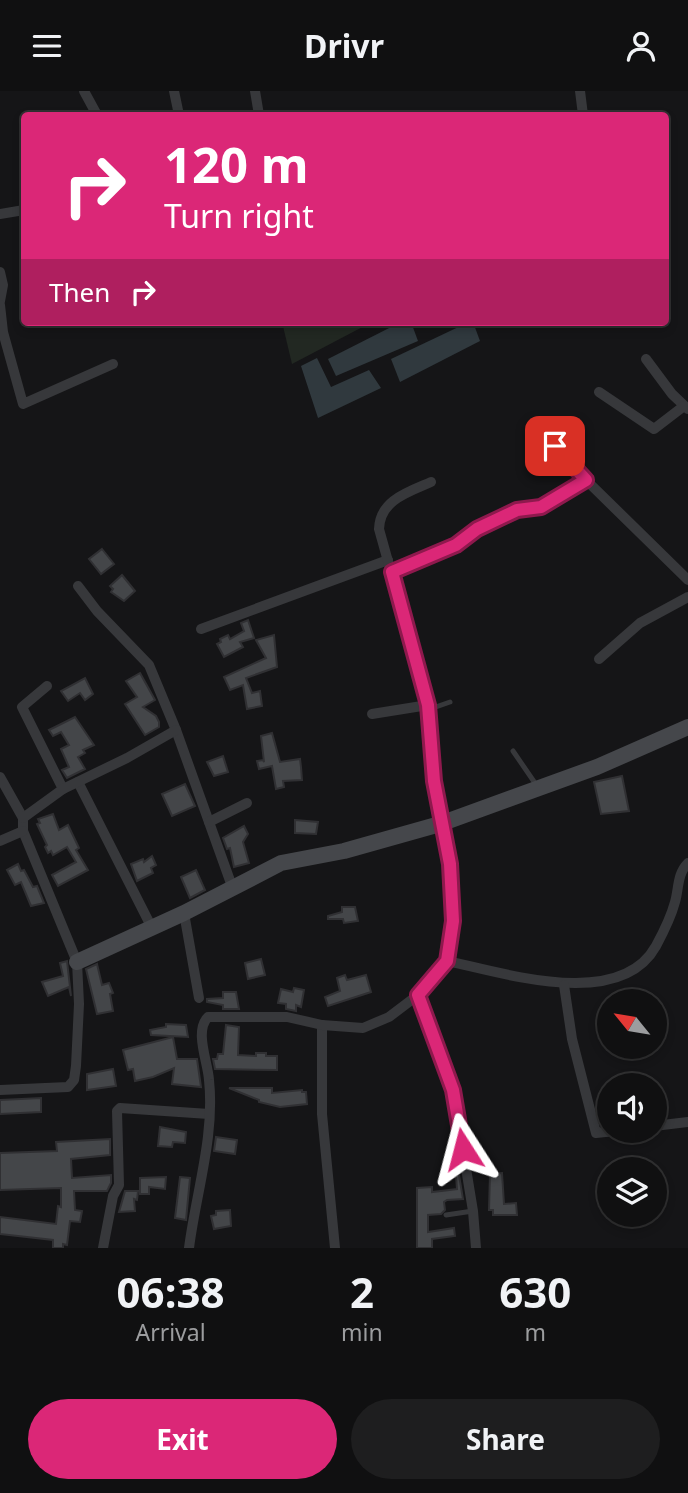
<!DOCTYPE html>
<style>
:root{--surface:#101011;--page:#1e1e1f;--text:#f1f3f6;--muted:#9c9d9f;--line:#303031;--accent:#db2777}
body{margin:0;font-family:"Noto Sans",sans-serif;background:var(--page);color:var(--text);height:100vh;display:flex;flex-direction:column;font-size:26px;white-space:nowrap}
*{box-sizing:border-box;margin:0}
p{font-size:23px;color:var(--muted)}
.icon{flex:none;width:38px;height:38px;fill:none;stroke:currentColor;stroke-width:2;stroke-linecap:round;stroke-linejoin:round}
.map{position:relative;height:1157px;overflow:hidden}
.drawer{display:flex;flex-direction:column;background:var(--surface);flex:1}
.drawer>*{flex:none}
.guide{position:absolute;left:21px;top:21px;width:648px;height:214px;border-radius:7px;box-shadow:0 4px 10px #0003,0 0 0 2px var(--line);background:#db2777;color:#fff;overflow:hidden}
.needle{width:46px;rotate:300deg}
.tools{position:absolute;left:597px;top:898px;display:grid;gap:14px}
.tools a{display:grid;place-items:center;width:70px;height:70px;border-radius:50%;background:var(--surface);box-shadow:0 4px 10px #0003,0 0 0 2px var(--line);font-size:35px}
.pin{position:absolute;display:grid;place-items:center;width:60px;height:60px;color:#fff;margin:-30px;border-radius:14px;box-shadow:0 4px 10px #0006}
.me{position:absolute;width:77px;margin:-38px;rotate:351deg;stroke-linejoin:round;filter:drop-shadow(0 0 5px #0008)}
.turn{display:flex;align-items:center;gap:24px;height:147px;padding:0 28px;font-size:32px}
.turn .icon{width:91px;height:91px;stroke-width:2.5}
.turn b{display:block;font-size:49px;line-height:60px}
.then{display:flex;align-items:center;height:66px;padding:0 28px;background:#0003;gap:14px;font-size:26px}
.eta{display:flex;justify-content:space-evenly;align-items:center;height:119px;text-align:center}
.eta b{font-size:42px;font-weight:700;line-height:49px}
.cta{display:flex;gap:14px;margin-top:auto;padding:14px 28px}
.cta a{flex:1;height:80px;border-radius:42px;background:var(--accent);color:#fff;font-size:28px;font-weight:700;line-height:80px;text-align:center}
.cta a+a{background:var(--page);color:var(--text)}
header{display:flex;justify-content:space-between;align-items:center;height:91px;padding:0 28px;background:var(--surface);font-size:32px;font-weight:700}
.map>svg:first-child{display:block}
</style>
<header><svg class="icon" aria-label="menu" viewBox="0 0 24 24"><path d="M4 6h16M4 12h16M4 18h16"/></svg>Drivr<svg class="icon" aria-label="person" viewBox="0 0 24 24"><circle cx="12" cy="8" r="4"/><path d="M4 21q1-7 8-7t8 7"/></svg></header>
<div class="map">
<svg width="688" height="1157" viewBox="0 0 688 1157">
<rect width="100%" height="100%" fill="#151517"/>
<path fill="#222822" d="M 282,231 L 372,231 L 292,273 Z"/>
<g fill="#30393e">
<path d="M 401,231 L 411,231 L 418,250 L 336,285 L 328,268 Z"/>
<path d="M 469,231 L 473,231 L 480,250 L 400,291 L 391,268 Z"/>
<path d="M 317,267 L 331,296 L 369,279 L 381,297 L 318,327 L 301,275 Z"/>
</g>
<g fill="#444649" stroke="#303033" stroke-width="2">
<path d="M 102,458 L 114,473 L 101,483 L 89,468 Z"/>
<path d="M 122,484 L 135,500 L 124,510 L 111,501 L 113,498 L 110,495 Z"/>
<path d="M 248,529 L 254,547 L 240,551 L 243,556 L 224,566 L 217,553 L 221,551 L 220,548 L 228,544 L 230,548 L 244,540 L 241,532 Z"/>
<path d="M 274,544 L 277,576 L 246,587 L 252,602 L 260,600 L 262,615 L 247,618 L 243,594 L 230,599 L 224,586 L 266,567 L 256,549 Z"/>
<path d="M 140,582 L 155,609 L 143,616 L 156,625 L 159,631 L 159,636 L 145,644 L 125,613 L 137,606 L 126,590 Z"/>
<path d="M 85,587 L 93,603 L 85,609 L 80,602 L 68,610 L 61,600 Z"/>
<path d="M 75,626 L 94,654 L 83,659 L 85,662 L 78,666 L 85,678 L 67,687 L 62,679 L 69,676 L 61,658 L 69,654 L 61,641 L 53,645 L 49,639 Z"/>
<path d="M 272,642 L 280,671 L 300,668 L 301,676 L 302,689 L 283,690 L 284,696 L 276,698 L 272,675 L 259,678 L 257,670 L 263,669 L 264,671 L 261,645 Z"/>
<path d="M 223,665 L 228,681 L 214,685 L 207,671 Z"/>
<path d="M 622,685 L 629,720 L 601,723 L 594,691 Z"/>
<path d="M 185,693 L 195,715 L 172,725 L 162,703 Z"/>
<path d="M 53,723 L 59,739 L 68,734 L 79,757 L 76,759 L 88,779 L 58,795 L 52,784 L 76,771 L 67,756 L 53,764 L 51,760 L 48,762 L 45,756 L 47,754 L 37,733 L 40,732 L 38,728 Z"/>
<path d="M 295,729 L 318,731 L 316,743 L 295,742 Z"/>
<path d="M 244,735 L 248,743 L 243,751 L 249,772 L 234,776 L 230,757 L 227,758 L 223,747 Z"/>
<path d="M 152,765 L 156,774 L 151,777 L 153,782 L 137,790 L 131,773 L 143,768 L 144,771 Z"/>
<path d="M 18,773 L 21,780 L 24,779 L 33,796 L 37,795 L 44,812 L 31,815 L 21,791 L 15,794 L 7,779 Z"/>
<path d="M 196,779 L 205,799 L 190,807 L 181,786 Z"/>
<path d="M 342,816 L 355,816 L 358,830 L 344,832 L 343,828 L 328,828 L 328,825 L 342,821 Z"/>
<path d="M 261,868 L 265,884 L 248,888 L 245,872 Z"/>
<path d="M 67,870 L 71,905 L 69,896 L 48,905 L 42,891 L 63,885 L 60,872 Z"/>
<path d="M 97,873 L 102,894 L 109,892 L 113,902 L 110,903 L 113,920 L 97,923 L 86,878 Z"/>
<path d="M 345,884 L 347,889 L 366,884 L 371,901 L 328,915 L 325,906 L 340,900 L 337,887 Z"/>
<path d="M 294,897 L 304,899 L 301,916 L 296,914 L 296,920 L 286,918 L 286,913 L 278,912 L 281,898 L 293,901 Z"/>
<path d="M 223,901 L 236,901 L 239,918 L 223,918 L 223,914 L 207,911 L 207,908 L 223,907 Z"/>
<path d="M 166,933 L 186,934 L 188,946 L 151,944 L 150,939 L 166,936 Z"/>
<path d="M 226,934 L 239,936 L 238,964 L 256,965 L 256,962 L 266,962 L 266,965 L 277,965 L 277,979 L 215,978 L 213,968 L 217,968 L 218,963 L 223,963 Z"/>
<path d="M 173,946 L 177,968 L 197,968 L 201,996 L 172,993 L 174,977 L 153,986 L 135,990 L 133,978 L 128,979 L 123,959 Z"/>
<path d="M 113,978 L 116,995 L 87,999 L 87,983 Z"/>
<path d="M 229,997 L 272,997 L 272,1002 L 302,999 L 302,1001 L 306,1001 L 307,1013 L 280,1016 L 259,1011 L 259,1009 Z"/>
<path d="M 41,1007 L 41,1021 L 0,1023 L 0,1009 Z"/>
<path d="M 160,1036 L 186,1041 L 185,1052 L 173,1051 L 172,1056 L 158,1055 Z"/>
<path d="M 216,1046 L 237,1049 L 235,1063 L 214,1060 Z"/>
<path d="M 110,1048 L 110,1064 L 71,1068 L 72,1087 L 111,1084 L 111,1092 L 107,1100 L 74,1100 L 75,1119 L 82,1120 L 80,1131 L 70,1130 L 67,1154 L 63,1153 L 63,1157 L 53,1157 L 53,1149 L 0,1143 L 0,1126 L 56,1133 L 58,1115 L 61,1116 L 61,1097 L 0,1099 L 0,1062 L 57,1060 L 56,1051 Z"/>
<path d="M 455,1072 L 457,1072 L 463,1108 L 447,1109 L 444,1111 L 445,1119 L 441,1123 L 428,1124 L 428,1141 L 454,1137 L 455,1145 L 432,1148 L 432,1157 L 417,1157 L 417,1097 L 432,1096 L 432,1101 L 457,1098 Z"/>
<path d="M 502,1082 L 504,1113 L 516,1112 L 517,1124 L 493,1124 L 493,1119 L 489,1119 L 490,1083 Z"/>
<path d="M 166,1086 L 165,1098 L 149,1096 L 149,1103 L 140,1103 L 140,1087 Z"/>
<path d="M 180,1086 L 190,1087 L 186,1129 L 175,1127 Z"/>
<path d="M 125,1100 L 138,1100 L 137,1109 L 134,1108 L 135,1120 L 119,1121 Z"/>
<path d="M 230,1119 L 231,1135 L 214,1138 L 211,1125 L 216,1124 L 216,1120 Z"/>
</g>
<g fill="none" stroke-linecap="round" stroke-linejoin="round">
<g stroke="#37383b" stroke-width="5">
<path d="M 430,618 L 450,611"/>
<path d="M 513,660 L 537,695"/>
<path d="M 446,1124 L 473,1120"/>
</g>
<g stroke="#37383b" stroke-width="10">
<path d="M 84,0 L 97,24"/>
<path d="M 174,0 L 179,24"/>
<path d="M 255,0 L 259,24"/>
<path d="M 580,0 L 583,24"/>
<path d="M 0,123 L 24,119"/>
<path d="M 0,181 L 3,194 L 0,210"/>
<path d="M 0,214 L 3,241 L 23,313 L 113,273"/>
<path d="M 646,268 L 672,303 L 688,318"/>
<path d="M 599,301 L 654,338 L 684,315"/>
<path d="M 539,339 L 586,389 L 688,489"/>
<path d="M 392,481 L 456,454 L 477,438 L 517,419 L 541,416 L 586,389"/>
<path d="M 78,495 L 97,520 L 149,574 L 176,639 L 233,798"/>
<path d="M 201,538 L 388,469"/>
<path d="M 599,568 L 640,532 L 688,506"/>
<path d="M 47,595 L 22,616 L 63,698"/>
<path d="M 372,623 L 428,614"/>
<path d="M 0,686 L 23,727 L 23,740 L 77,871 L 79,913 L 76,975 L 74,989 L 68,996 L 0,999"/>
<path d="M 78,691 L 152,837"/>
<path d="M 23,727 L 63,698 L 127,667 L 176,639"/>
<path d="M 209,731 L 247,712"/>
<path d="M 0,750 L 23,740"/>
<path d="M 184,822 L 199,907"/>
<path d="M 447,870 C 504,882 620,920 656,855 C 663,842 671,826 675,811 C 679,797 677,783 688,772"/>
<path d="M 564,894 L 572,948 L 596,1042 L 615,1040"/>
<path d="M 418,904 L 453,998 L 473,1120 L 476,1157"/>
<path d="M 322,934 L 322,1023 L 335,1157"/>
<path d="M 654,1035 L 688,1031"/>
<path d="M 103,1157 L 113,1105 L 119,1094 L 117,1020 L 120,1017 L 209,1023"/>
<path d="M 189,1157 C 196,1102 215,1045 209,989 C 208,971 194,940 208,926 L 287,926 L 322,934 L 363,937 L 389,926 L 418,904 L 447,870 L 453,830 L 450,773 L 434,690 L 428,614 L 379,438 C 380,409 408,401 431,391"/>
</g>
<path stroke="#45474b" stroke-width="16" d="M 77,871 L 184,822 L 281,772 L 344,760 L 440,733 L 597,676 L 688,636"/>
</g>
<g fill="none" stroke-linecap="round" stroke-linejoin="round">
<g stroke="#8e194d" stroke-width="18">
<path id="route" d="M 463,1058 L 453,999 L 418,904 L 447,870 L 453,830 L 450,773 L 434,690 L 428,614 L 392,481 L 456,454 L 477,438 L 517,419 L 541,416 L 586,389 L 555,355"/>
</g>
<use href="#route" stroke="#db2777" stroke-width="12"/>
</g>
</svg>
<div class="tools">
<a><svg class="needle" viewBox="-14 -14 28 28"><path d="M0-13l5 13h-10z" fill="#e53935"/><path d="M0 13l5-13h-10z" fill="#9c9d9f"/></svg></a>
<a><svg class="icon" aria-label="sound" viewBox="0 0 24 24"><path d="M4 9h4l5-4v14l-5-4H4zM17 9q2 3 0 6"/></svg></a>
<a><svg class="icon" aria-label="layers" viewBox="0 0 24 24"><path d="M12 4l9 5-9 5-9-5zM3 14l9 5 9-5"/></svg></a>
</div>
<div class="pin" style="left:555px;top:355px;background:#d93025"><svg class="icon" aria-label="arrive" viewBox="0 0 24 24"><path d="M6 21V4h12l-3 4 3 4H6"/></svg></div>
<svg class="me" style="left:463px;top:1058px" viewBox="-20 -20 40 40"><path d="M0-17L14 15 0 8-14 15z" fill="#db2777" stroke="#fff" stroke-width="4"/></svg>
<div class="guide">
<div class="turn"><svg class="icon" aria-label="right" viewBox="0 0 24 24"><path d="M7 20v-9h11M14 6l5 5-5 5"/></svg><div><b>120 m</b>Turn right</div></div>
<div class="then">Then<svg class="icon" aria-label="right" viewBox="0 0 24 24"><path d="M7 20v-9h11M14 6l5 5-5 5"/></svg></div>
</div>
</div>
<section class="drawer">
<div class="eta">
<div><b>06:38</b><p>Arrival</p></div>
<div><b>2</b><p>min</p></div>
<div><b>630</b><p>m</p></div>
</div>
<div class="cta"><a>Exit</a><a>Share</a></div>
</section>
